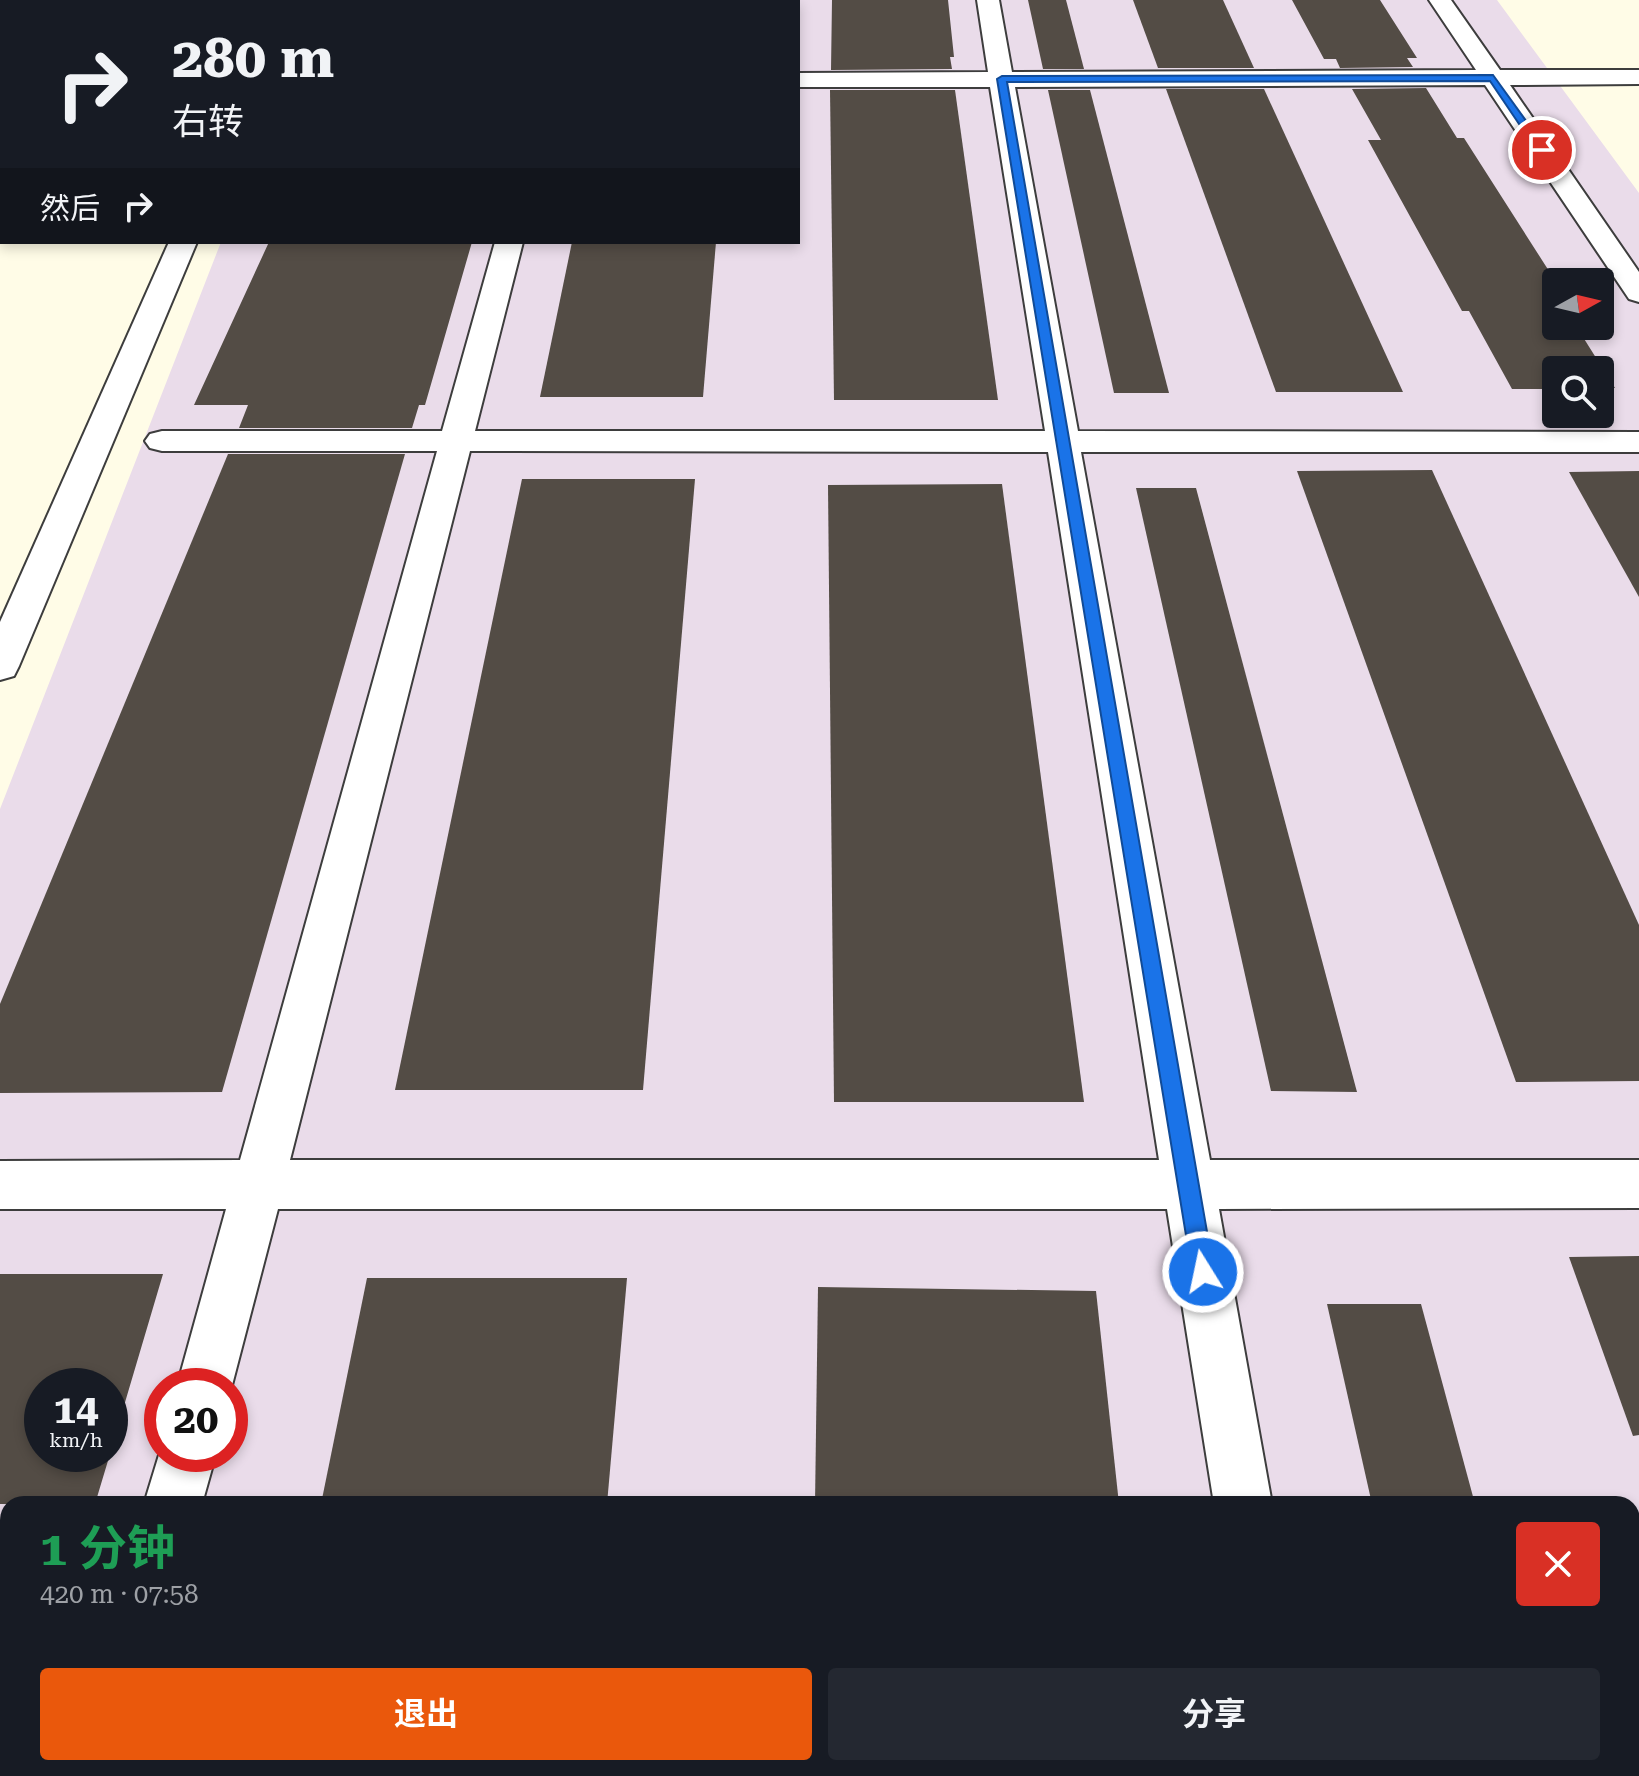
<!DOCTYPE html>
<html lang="zh">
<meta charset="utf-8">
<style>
:root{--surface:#171b24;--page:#242831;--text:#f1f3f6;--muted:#9ea1a6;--accent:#ea580c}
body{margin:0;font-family:"Roboto Serif","Noto Sans SC",serif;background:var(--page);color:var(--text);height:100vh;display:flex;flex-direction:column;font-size:30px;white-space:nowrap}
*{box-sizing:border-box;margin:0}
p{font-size:26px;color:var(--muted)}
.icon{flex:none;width:44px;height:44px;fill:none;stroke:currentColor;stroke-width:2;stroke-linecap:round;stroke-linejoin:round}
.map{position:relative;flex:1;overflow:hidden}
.drawer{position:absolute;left:0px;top:1496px;width:1640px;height:280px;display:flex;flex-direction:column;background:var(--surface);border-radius:24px 24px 0 0;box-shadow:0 4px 12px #0003}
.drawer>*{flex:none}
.hud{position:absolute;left:0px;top:0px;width:800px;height:244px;box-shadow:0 4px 12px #0003;background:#171b24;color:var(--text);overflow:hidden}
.needle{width:52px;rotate:82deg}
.controls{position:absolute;left:1542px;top:268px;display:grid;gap:16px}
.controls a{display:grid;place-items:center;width:72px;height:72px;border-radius:8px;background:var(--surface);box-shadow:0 4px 12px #0003;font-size:40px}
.speed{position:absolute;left:24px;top:1368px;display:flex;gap:16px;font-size:40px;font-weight:700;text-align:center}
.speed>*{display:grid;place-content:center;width:104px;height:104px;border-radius:50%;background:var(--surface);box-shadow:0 4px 12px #0003;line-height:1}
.speed small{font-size:20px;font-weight:400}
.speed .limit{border:12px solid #d22;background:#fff;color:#111}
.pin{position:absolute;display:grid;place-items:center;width:68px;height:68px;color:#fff;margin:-34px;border:4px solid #fff;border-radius:50%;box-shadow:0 2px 8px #0007}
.me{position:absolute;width:88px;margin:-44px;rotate:350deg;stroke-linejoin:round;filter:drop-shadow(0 0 6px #0008)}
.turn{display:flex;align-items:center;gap:28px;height:168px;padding:0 40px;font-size:36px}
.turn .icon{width:104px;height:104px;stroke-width:2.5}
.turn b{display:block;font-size:56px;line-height:68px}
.then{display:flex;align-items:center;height:76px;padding:0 40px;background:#0003;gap:16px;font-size:30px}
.round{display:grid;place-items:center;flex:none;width:84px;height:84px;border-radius:8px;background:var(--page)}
.headline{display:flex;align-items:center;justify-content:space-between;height:136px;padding:0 40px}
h1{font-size:48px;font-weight:700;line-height:60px;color:#1e9e55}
.cta{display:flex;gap:16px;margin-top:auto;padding:16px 40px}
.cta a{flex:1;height:92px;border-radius:8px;background:var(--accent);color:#fff;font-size:32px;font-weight:700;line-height:92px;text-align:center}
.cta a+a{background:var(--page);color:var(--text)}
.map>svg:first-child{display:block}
</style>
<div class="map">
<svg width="1639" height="1776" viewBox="0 0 1639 1776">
<rect width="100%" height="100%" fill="#fffce7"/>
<path fill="#eadcea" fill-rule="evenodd" d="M 344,0 L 1497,0 L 1639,193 L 1639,1776 L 0,1776 L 0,809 L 221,242 L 798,242 L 798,2 L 338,2 ZM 1556,282 L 1600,282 L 1600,326 L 1556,326 ZM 1556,370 L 1600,370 L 1600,414 L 1556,414 ZM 42,1386 L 110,1386 L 110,1454 L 42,1454 ZM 162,1386 L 230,1386 L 230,1454 L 162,1454 ZM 8,1504 L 1632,1504 L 1632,1768 L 8,1768 Z"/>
<g fill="#534c45">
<path d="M 832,0 L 948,0 L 954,57 L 950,57 L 952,69 L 831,70 Z"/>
<path d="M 1028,0 L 1066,0 L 1084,69 L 1043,69 Z"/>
<path d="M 1133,0 L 1223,0 L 1254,68 L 1158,68 Z"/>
<path d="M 1292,0 L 1380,0 L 1417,58 L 1407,58 L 1413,67 L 1340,68 L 1336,59 L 1324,59 Z"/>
<path d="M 1426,88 L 1457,138 L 1464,138 L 1556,282 L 1548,282 L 1556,294 L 1556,326 L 1576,326 L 1615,388 L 1600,388 L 1600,370 L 1556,370 L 1556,389 L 1512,389 L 1469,311 L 1462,311 L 1368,140 L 1381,140 L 1352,89 Z"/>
<path d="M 1166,89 L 1264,89 L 1403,392 L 1276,392 Z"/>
<path d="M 830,90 L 955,90 L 998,400 L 834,400 Z"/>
<path d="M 1048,90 L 1090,90 L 1169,393 L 1114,393 Z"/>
<path d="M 269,242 L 472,242 L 425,405 L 419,405 L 412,428 L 239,428 L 248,405 L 194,405 Z"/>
<path d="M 572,242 L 716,242 L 703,397 L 540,397 Z"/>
<path d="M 228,454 L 405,454 L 222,1092 L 0,1093 L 0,1004 Z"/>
<path d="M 1432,470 L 1639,925 L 1639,1081 L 1516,1082 L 1297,471 Z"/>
<path d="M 1639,471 L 1639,597 L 1569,472 Z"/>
<path d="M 522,479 L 695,479 L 643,1090 L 395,1090 Z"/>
<path d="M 1002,484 L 1084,1102 L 834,1102 L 828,485 Z"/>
<path d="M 1136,488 L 1196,488 L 1357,1092 L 1271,1091 Z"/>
<path d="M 1639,1256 L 1639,1435 L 1633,1436 L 1569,1257 Z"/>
<path d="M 0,1274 L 163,1274 L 110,1453 L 110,1386 L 42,1386 L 42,1454 L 110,1454 L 95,1504 L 0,1504 Z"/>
<path d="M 367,1278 L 627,1278 L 607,1504 L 321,1504 Z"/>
<path d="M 818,1287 L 1096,1291 L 1119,1504 L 815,1504 Z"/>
<path d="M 1327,1304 L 1421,1304 L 1475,1504 L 1372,1504 Z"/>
</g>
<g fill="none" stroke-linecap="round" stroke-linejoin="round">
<g stroke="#3d3d3d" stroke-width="4">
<g id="minor">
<rect x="563" y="0" width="22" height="2"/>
<path d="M 977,0 L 999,0 L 1012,72 L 1476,70 L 1429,0 L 1451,0 L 1500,70 L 1639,70 L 1639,84 L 1510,85 L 1639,272 L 1639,302 L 1629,299 L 1485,85 L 1015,87 L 1078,431 L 1639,432 L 1639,452 L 1081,452 L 1210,1160 L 1639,1160 L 1639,1208 L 1219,1209 L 1272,1504 L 1214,1504 L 1167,1209 L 278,1209 L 230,1393 L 230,1386 L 177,1386 L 226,1209 L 0,1209 L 0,1161 L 240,1160 L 437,451 L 162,451 L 150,448 L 145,441 L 150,434 L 162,431 L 442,431 L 495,242 L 523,242 L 475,431 L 1045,431 L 990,87 L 798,87 L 798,73 L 988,72 ZM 470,451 L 1048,452 L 1159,1160 L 290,1160 Z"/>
<path d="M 169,242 L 197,242 L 19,666 L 14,676 L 0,680 L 0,622 Z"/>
<path d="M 162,1445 L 162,1454 L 216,1454 L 202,1504 L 144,1504 Z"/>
<path d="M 70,1768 L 136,1768 L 134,1776 L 68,1776 Z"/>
<path d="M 1255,1768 L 1321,1768 L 1322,1776 L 1256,1776 Z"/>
</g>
</g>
<use href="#minor" fill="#fff" fill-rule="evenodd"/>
</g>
<path fill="#1a73e8" stroke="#114b97" stroke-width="2" d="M 1493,75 L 1547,150 L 1545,152 L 1538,152 L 1490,81 L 1007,82 L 1214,1272 L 1211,1280 L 1203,1283 L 1195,1280 L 1192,1272 L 997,79 L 1002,76 Z"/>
</svg>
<div class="controls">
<a><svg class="needle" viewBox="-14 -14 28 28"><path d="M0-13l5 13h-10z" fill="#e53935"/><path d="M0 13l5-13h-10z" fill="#9ea1a6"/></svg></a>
<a><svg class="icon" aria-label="search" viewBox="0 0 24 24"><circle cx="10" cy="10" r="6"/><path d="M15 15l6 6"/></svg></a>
</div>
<div class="speed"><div>14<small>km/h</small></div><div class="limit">20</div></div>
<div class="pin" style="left:1542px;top:150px;background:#d93025"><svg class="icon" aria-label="arrive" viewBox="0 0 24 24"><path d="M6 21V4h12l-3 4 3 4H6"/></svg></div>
<svg class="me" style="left:1203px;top:1272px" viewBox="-20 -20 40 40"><circle r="17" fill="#1a73e8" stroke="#fff" stroke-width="3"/><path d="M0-11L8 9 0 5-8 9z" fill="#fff"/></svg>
<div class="hud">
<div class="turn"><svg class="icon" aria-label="right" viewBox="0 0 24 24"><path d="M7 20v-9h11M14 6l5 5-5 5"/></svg><div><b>280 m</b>右转</div></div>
<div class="then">然后<svg class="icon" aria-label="right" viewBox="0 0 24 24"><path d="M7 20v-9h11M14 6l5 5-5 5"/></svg></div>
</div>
<section class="drawer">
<div class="headline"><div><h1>1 分钟</h1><p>420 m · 07:58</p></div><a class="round" style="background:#d93025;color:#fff"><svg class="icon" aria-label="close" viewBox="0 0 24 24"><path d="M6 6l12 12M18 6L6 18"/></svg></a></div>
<div class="cta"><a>退出</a><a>分享</a></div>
</section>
</div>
